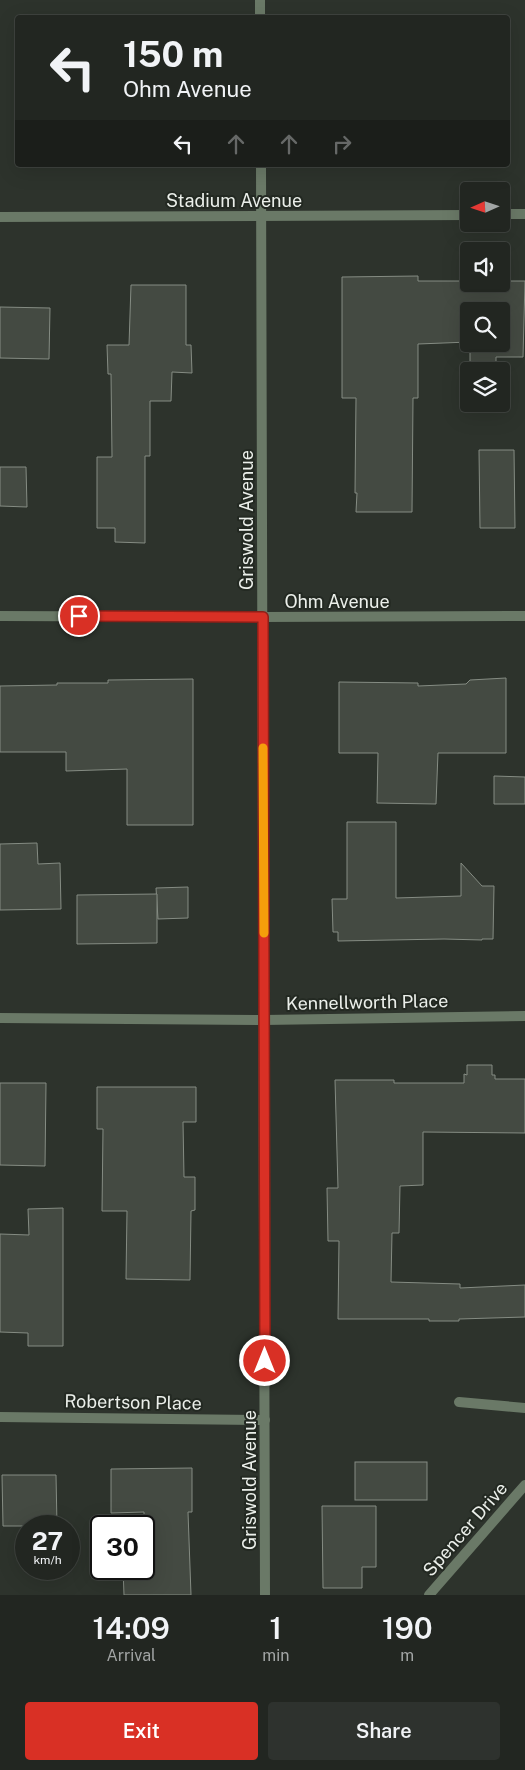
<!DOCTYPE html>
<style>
:root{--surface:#222621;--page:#2e322e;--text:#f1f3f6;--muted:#a2a5a5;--line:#3f433f;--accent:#d93025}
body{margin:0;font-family:"Public Sans",sans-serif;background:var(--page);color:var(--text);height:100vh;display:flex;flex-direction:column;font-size:19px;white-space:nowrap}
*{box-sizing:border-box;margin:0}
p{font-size:16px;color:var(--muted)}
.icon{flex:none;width:28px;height:28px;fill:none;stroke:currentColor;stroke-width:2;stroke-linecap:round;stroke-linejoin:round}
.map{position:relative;height:1595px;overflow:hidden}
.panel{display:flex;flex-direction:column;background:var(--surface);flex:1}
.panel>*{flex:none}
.hud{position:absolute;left:15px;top:15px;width:495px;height:152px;border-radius:5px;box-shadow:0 5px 20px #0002,0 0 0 1px var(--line);background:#222621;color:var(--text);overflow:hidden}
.needle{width:32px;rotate:267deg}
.tools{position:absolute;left:460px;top:182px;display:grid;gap:10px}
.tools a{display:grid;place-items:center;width:50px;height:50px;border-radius:5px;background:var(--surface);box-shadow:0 5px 20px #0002,0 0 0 1px var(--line);font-size:25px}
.speed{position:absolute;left:15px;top:1515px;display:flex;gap:10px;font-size:25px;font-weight:700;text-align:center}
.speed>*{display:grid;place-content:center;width:65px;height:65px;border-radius:50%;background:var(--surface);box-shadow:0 5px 20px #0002,0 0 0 1px var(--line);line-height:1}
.speed small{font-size:12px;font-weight:400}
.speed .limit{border:2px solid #111;border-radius:8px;background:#fff;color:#111}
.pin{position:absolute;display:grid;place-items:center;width:42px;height:42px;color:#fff;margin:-21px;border:2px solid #fff;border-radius:50%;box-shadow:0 1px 5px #0007}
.me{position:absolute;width:55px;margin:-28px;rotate:0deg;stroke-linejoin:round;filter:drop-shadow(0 0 4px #0008)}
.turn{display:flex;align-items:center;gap:18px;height:105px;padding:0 25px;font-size:22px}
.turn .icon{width:65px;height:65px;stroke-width:2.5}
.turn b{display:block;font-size:35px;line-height:42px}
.lanes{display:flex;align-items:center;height:48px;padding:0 25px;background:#0003;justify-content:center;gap:25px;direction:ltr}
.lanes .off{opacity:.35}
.eta{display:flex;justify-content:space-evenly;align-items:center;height:85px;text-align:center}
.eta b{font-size:30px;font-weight:600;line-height:35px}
.cta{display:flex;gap:10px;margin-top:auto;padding:10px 25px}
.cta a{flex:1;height:58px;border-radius:5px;background:var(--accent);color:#fff;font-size:20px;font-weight:600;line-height:58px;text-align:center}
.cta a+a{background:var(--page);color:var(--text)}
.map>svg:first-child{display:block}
</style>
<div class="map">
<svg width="525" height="1595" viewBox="0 0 525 1595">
<rect width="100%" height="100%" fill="#2d332c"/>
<g fill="#444a42" stroke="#858c83">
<path d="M 418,276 L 418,281 L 469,281 L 469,284 L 501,284 L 501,281 L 525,281 L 523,357 L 496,357 L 496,363 L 470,362 L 470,344 L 501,344 L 501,311 L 469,311 L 469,342 L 418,344 L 418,398 L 413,398 L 412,512 L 356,512 L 357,493 L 355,493 L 356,398 L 342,398 L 342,277 Z"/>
<path d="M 131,285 L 186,285 L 186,345 L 191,345 L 192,373 L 172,372 L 171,401 L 150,401 L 150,456 L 145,456 L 145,543 L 115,542 L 115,528 L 97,528 L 97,457 L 112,457 L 111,374 L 108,374 L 107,345 L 129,345 Z"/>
<path d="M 0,307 L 50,308 L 49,359 L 0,358 Z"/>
<path d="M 479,450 L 514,450 L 515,528 L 480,528 Z"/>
<path d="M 0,467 L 26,467 L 27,507 L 0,506 Z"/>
<path d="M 506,678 L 506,753 L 438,753 L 436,804 L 377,803 L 378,753 L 339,753 L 339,682 L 418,683 L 418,686 L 466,684 L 470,680 Z"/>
<path d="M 193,679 L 193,825 L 127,825 L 127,769 L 66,771 L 66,752 L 0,752 L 0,686 L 57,685 L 57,683 L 108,683 L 108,680 Z"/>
<path d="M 494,776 L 525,777 L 525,804 L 494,804 Z"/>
<path d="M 347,822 L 396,822 L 396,898 L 461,896 L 461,863 L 482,886 L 494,886 L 493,939 L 482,939 L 482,940 L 444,939 L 338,941 L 338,932 L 333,932 L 332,899 L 347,899 Z"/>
<path d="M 37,843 L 38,864 L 60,863 L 61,909 L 0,910 L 0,844 Z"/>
<path d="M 188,887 L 188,918 L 158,919 L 156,888 Z"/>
<path d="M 157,894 L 157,943 L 77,944 L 77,895 Z"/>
<path d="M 467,1065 L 492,1065 L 492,1075 L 495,1075 L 495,1079 L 525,1079 L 525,1133 L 423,1132 L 423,1185 L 400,1186 L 399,1233 L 392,1233 L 391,1282 L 460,1284 L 460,1288 L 525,1285 L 525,1317 L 459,1319 L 459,1321 L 429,1321 L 429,1319 L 338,1319 L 339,1241 L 328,1241 L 327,1188 L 338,1188 L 335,1080 L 394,1080 L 394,1083 L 464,1083 L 464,1074 L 467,1075 Z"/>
<path d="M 0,1083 L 46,1083 L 45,1166 L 0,1165 Z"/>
<path d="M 97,1087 L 196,1087 L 196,1122 L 183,1122 L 184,1177 L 195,1177 L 195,1210 L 191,1211 L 190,1280 L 126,1279 L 127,1211 L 102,1211 L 103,1129 L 97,1129 Z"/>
<path d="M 63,1208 L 63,1346 L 28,1346 L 28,1333 L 0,1332 L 0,1234 L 29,1235 L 28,1209 Z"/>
<rect x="355" y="1462" width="72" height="38"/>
<path d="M 192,1468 L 192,1512 L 188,1512 L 191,1595 L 124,1595 L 123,1569 L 144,1569 L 144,1512 L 111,1513 L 111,1469 Z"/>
<path d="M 2,1475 L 56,1475 L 57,1526 L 3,1526 Z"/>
<path d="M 322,1506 L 376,1506 L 376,1567 L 362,1567 L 362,1588 L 323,1588 Z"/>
</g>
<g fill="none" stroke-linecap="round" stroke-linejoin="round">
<g stroke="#6a7967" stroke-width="10">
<path d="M 260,0 L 260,18"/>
<path d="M 261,165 L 265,1595"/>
<path d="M 0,616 L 263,617 L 525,616"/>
<path d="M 0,1018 L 264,1020 L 525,1016"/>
<path d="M 459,1402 L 525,1408"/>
<path d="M 0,1417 L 265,1420"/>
<path d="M 429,1595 L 525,1485"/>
</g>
<g stroke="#6a7967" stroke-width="10">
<path d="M 501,214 L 525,214"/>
<path d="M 0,217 L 469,215"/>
</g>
</g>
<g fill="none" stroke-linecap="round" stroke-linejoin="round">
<g stroke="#8d1f18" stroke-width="12">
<path id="route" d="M 79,616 L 263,617 L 265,1361"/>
</g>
<use href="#route" stroke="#d93025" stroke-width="9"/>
<path stroke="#f59e0b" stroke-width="9" d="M 263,748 L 264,933"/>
</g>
<g text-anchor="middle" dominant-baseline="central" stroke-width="4" stroke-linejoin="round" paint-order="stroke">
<g font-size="18" fill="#ebefea" stroke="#232922">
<text x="234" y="200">Stadium Avenue</text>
<text transform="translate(246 520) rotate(-90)">Griswold Avenue</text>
<text x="337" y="601">Ohm Avenue</text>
<text transform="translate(367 1002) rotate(-1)">Kennellworth Place</text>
<text transform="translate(133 1402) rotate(1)">Robertson Place</text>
<text transform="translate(249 1480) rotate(-90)">Griswold Avenue</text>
<text transform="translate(465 1529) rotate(-49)">Spencer Drive</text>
</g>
</g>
</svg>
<div class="tools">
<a><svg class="needle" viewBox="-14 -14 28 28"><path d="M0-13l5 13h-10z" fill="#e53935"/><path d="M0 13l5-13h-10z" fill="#a2a5a5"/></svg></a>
<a><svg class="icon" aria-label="sound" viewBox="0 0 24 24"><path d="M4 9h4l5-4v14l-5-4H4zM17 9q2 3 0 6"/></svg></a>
<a><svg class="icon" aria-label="search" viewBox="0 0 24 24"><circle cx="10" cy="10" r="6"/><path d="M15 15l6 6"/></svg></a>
<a><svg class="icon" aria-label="layers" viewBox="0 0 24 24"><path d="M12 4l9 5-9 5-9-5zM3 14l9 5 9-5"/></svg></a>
</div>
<div class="speed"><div>27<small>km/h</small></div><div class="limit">30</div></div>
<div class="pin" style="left:79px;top:616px;background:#d93025"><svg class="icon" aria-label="arrive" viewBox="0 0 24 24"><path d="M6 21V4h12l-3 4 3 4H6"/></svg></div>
<svg class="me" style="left:265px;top:1361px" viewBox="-20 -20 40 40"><circle r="17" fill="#d93025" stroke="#fff" stroke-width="3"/><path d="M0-11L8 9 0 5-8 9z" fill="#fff"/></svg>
<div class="hud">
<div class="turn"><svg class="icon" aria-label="left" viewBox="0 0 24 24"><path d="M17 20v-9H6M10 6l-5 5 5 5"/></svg><div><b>150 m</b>Ohm Avenue</div></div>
<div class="lanes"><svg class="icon" aria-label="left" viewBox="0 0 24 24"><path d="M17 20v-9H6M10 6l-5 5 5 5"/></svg><svg class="icon off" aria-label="ahead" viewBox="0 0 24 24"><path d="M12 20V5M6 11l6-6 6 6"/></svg><svg class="icon off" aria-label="ahead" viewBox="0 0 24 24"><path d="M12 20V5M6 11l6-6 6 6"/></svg><svg class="icon off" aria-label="right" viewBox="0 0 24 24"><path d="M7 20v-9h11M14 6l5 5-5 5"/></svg></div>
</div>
</div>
<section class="panel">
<div class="eta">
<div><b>14:09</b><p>Arrival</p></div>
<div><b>1</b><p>min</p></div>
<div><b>190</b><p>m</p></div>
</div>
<div class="cta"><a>Exit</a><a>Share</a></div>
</section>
